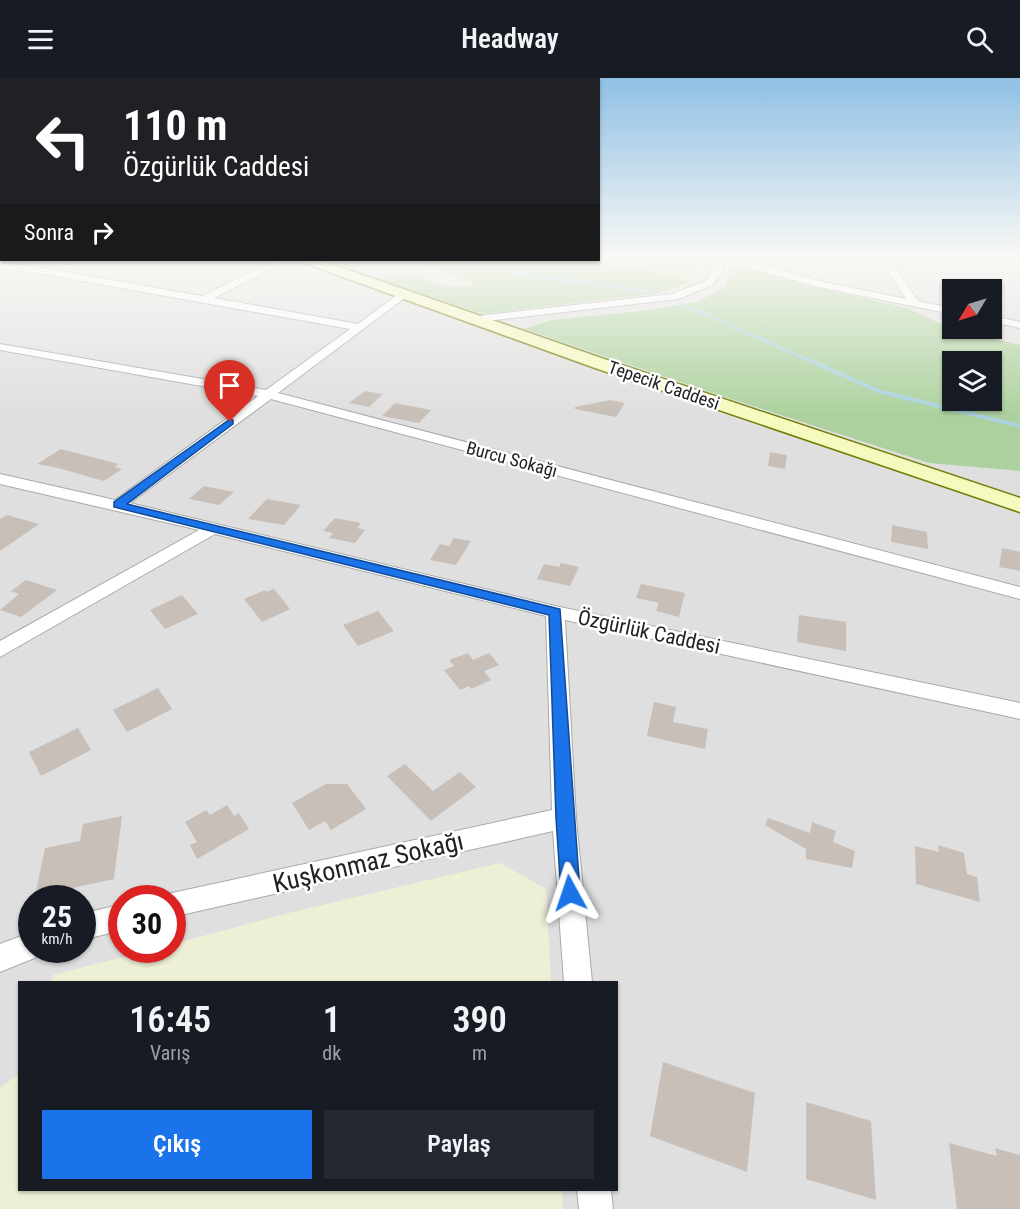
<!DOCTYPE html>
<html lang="tr">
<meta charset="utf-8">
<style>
:root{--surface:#171b24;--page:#242831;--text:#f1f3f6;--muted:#9ea1a6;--accent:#1a73e8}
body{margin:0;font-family:"Roboto Condensed",sans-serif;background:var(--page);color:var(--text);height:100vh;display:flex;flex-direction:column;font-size:22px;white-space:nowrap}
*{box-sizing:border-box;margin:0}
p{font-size:20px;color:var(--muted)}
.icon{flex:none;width:33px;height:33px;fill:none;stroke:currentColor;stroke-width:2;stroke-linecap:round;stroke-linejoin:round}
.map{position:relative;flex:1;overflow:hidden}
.panel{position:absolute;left:18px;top:903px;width:600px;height:210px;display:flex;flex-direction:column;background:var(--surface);border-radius:0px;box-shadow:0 2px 4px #0004}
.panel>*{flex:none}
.hud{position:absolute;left:0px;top:0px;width:600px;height:183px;box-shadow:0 2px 4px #0004;background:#202124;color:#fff;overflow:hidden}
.needle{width:39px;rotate:232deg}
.controls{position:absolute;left:942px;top:201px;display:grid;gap:12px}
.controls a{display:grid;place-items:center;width:60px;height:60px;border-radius:0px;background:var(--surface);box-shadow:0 2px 4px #0004;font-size:30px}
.speed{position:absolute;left:18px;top:807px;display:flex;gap:12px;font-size:30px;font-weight:700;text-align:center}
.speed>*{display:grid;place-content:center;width:78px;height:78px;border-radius:50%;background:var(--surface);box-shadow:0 2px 4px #0004;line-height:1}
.speed small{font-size:15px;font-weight:400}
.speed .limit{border:9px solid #d22;background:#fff;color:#111}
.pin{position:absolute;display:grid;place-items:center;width:51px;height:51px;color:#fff;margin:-62px -26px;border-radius:50% 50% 50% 0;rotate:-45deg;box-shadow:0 0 6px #0007}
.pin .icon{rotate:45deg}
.me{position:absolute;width:66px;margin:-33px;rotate:355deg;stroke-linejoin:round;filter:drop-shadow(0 0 4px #0008)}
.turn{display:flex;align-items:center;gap:21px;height:126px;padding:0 24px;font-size:27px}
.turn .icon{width:78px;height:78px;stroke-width:2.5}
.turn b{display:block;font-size:42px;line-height:51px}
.then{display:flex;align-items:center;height:57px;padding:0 24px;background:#0003;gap:12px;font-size:22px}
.eta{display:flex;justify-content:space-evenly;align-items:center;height:102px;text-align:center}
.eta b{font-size:36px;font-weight:600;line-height:42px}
.button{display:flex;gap:12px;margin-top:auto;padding:12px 24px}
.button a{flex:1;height:69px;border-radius:0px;background:var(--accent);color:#fff;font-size:24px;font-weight:600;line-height:69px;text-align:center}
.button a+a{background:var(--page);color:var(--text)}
header{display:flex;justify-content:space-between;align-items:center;height:78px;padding:0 24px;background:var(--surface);font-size:27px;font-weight:600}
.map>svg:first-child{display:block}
</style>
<header><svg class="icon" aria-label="menu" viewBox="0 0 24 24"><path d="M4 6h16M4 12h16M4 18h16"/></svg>Headway<svg class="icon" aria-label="search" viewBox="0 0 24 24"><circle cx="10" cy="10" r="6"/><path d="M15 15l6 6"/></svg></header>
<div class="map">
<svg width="1020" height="1131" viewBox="0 0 1020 1131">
<rect width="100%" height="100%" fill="#f2efe9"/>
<path fill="#e0dfdf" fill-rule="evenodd" d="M 0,178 L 2,182 L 598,182 L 599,178 L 1020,178 L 1020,1131 L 0,1131 ZM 952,212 L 992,212 L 992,250 L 952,250 ZM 952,284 L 992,284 L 992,322 L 952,322 ZM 32,820 L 82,820 L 82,872 L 32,872 ZM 122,820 L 172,820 L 172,872 L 122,872 ZM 20,904 L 616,904 L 616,1112 L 20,1112 Z"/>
<g fill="#eef0d5">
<path d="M 500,785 L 546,811 L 551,904 L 52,904 L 53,897 L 150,872 L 172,872 L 173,866 L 289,835 Z"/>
<path d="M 19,996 L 20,1112 L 562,1112 L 563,1131 L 0,1131 L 0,1010 Z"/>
</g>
<path fill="#cdebb0" d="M 599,178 L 707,178 L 690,204 L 649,193 L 611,189 L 581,182 L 598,182 Z"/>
<g fill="#add19e" fill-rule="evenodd">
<path d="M 412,182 L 581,182 L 611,189 L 649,193 L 690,204 L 659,215 L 482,236 L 383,202 L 386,199 L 411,196 L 446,208 L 475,208 L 469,203 Z"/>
<path d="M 741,188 L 803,206 L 907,230 L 952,251 L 1020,267 L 1020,393 L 929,385 L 722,318 L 524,251 L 551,242 L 651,232 L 697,224 L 725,209 L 732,191 ZM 952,284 L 992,284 L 992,322 L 952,322 Z"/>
</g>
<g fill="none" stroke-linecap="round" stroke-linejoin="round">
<g stroke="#aad3df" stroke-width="3">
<path d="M 463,182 L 521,196 L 652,214"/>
<path d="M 680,225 L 810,283"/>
</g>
<path stroke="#aad3df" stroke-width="4" d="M 807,281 L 878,313 L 1020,348"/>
</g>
<g fill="#c7bfb8">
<path d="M 365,313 L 383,316 L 369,329 L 349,325 Z"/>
<path d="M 611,322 L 625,325 L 616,339 L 575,331 L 575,329 Z"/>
<path d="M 395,325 L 431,332 L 419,345 L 382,338 Z"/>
<path d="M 61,371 L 119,386 L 114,389 L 122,391 L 104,403 L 58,390 L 37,386 Z"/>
<path d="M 770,374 L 787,377 L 785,391 L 768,388 Z"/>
<path d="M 204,408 L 234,414 L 219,427 L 189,421 Z"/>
<path d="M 267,421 L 301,427 L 284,447 L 248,441 Z"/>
<path d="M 7,437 L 39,446 L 0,473 L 0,441 Z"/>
<path d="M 335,440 L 361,445 L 357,450 L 365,452 L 355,465 L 329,460 L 333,455 L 323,453 Z"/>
<path d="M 892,447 L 927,454 L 928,471 L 891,464 Z"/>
<path d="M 454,460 L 471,463 L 456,487 L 430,482 L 440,466 L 449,468 Z"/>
<path d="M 1002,470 L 1020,474 L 1020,493 L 999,489 Z"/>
<path d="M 561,485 L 579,489 L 570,508 L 537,501 L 544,486 L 559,489 Z"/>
<path d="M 26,502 L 57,512 L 21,539 L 0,532 L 19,516 L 11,513 Z"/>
<path d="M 641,506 L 685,515 L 679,539 L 656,533 L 659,525 L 636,520 Z"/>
<path d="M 274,511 L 290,531 L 262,544 L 244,521 L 265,512 L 266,514 Z"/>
<path d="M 182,517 L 198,536 L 165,551 L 150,532 Z"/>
<path d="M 378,533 L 394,553 L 358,568 L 343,547 Z"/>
<path d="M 799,537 L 846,544 L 846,573 L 797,564 Z"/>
<path d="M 468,575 L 473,582 L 489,575 L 499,587 L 484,593 L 491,602 L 471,611 L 469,608 L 460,612 L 444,592 L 454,588 L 449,582 Z"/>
<path d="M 158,610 L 172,631 L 127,654 L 113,632 Z"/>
<path d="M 654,624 L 676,629 L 673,644 L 708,651 L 705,671 L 647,658 Z"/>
<path d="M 78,650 L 91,672 L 41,698 L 29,674 Z"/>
<path d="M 405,686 L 433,713 L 460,694 L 476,709 L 431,743 L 387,698 Z"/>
<path d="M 326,706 L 347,706 L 366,731 L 331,752 L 325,743 L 309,752 L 292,725 Z"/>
<path d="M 227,727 L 234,738 L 239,735 L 249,751 L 197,781 L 190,767 L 197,764 L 185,744 L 206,732 L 210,737 Z"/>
<path d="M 122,738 L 114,801 L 35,818 L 45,770 L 80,763 L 83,746 Z"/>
<path d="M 768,740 L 810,755 L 812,744 L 836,753 L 833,764 L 855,773 L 852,790 L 806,781 L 806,771 L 765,747 Z"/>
<path d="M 938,767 L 964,775 L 967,796 L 977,799 L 980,824 L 916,806 L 915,768 L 939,774 Z"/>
<path d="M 663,984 L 755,1015 L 747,1094 L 650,1058 Z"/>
<path d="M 806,1024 L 871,1043 L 876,1122 L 806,1101 Z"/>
<path d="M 949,1065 L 997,1078 L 995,1070 L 1020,1077 L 1020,1131 L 957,1131 Z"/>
</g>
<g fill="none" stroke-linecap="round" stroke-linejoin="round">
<g stroke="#a9a9a9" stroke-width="2">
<g id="street">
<path d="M 717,178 L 727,178 L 820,203 L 906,221 L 878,178 L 887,178 L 918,223 L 952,230 L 952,236 L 819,209 L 724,183 L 720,198 L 712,207 L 678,221 L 478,244 L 473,241 L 478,238 L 672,216 L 706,203 L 710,197 Z"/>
<path d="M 276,182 L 287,182 L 214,220 L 358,246 L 401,214 L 410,216 L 278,315 L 1020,509 L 1020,521 L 271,321 L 130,425 L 555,528 L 1020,625 L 1020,641 L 565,542 L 576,740 L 592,904 L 564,904 L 553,753 L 172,839 L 172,820 L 162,820 L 172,815 L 552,732 L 546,538 L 215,456 L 0,579 L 0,563 L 199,452 L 0,406 L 0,396 L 115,422 L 258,318 L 0,272 L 0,266 L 266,312 L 350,251 L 32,194 L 0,191 L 0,185 L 32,188 L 202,218 Z"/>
<path d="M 992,238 L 1020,244 L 1020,250 L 992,244 Z"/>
<path d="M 122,826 L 122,852 L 82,862 L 82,836 Z"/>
<path d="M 32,854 L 32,872 L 44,872 L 42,877 L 0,894 L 0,866 Z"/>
<path d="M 577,1112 L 611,1112 L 613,1131 L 579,1131 Z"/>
</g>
</g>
<g stroke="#707d05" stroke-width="3">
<path id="secondary" d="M 303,182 L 320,182 L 607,282 L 1020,420 L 1020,434 L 595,290 L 304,185 Z"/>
</g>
<use href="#street" fill="#fff" fill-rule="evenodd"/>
<use href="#secondary" fill="#f7fabf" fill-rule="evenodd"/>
</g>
<linearGradient id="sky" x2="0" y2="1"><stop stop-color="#8fc0e4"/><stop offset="0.53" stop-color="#f9f8f5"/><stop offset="1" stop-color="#f9f8f5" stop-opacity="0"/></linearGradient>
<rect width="1020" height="336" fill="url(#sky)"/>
<path fill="#1a73e8" stroke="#114b97" stroke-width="1.5" d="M 230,341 L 233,342 L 233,346 L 127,426 L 560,531 L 580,815 L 577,821 L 570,824 L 564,821 L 561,815 L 556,740 L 549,537 L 114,429 L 114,424 Z"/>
<g text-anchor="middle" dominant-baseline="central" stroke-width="5" stroke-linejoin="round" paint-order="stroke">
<g font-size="18" fill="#222" stroke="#fff">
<text transform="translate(664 307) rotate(19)">Tepecik Caddesi</text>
<text transform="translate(512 381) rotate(15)">Burcu Sokağı</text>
</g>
<g font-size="21" fill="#222" stroke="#fff">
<text transform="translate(649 554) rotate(12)">Özgürlük Caddesi</text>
</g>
<g font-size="26" fill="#222" stroke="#fff">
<text transform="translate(368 784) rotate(-13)">Kuşkonmaz Sokağı</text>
</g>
</g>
</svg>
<div class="controls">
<a><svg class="needle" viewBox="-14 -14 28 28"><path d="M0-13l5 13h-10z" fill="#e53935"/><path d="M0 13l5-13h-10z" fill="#9ea1a6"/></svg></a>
<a><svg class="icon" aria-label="layers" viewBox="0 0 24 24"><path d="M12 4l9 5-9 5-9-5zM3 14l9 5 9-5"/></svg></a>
</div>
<div class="speed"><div>25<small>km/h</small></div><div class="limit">30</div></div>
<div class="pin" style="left:230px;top:344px;background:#d93025"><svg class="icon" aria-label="arrive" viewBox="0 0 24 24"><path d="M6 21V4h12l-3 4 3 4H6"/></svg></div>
<svg class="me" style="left:570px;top:815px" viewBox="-20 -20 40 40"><path d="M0-17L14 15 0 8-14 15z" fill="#1a73e8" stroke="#fff" stroke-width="4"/></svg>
<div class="hud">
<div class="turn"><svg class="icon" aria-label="left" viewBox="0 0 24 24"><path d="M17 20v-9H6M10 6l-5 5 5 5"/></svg><div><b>110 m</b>Özgürlük Caddesi</div></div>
<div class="then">Sonra<svg class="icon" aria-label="right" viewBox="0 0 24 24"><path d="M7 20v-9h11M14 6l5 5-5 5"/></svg></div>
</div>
<section class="panel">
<div class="eta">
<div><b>16:45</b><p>Varış</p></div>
<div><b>1</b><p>dk</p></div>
<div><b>390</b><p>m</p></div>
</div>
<div class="button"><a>Çıkış</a><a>Paylaş</a></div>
</section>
</div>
